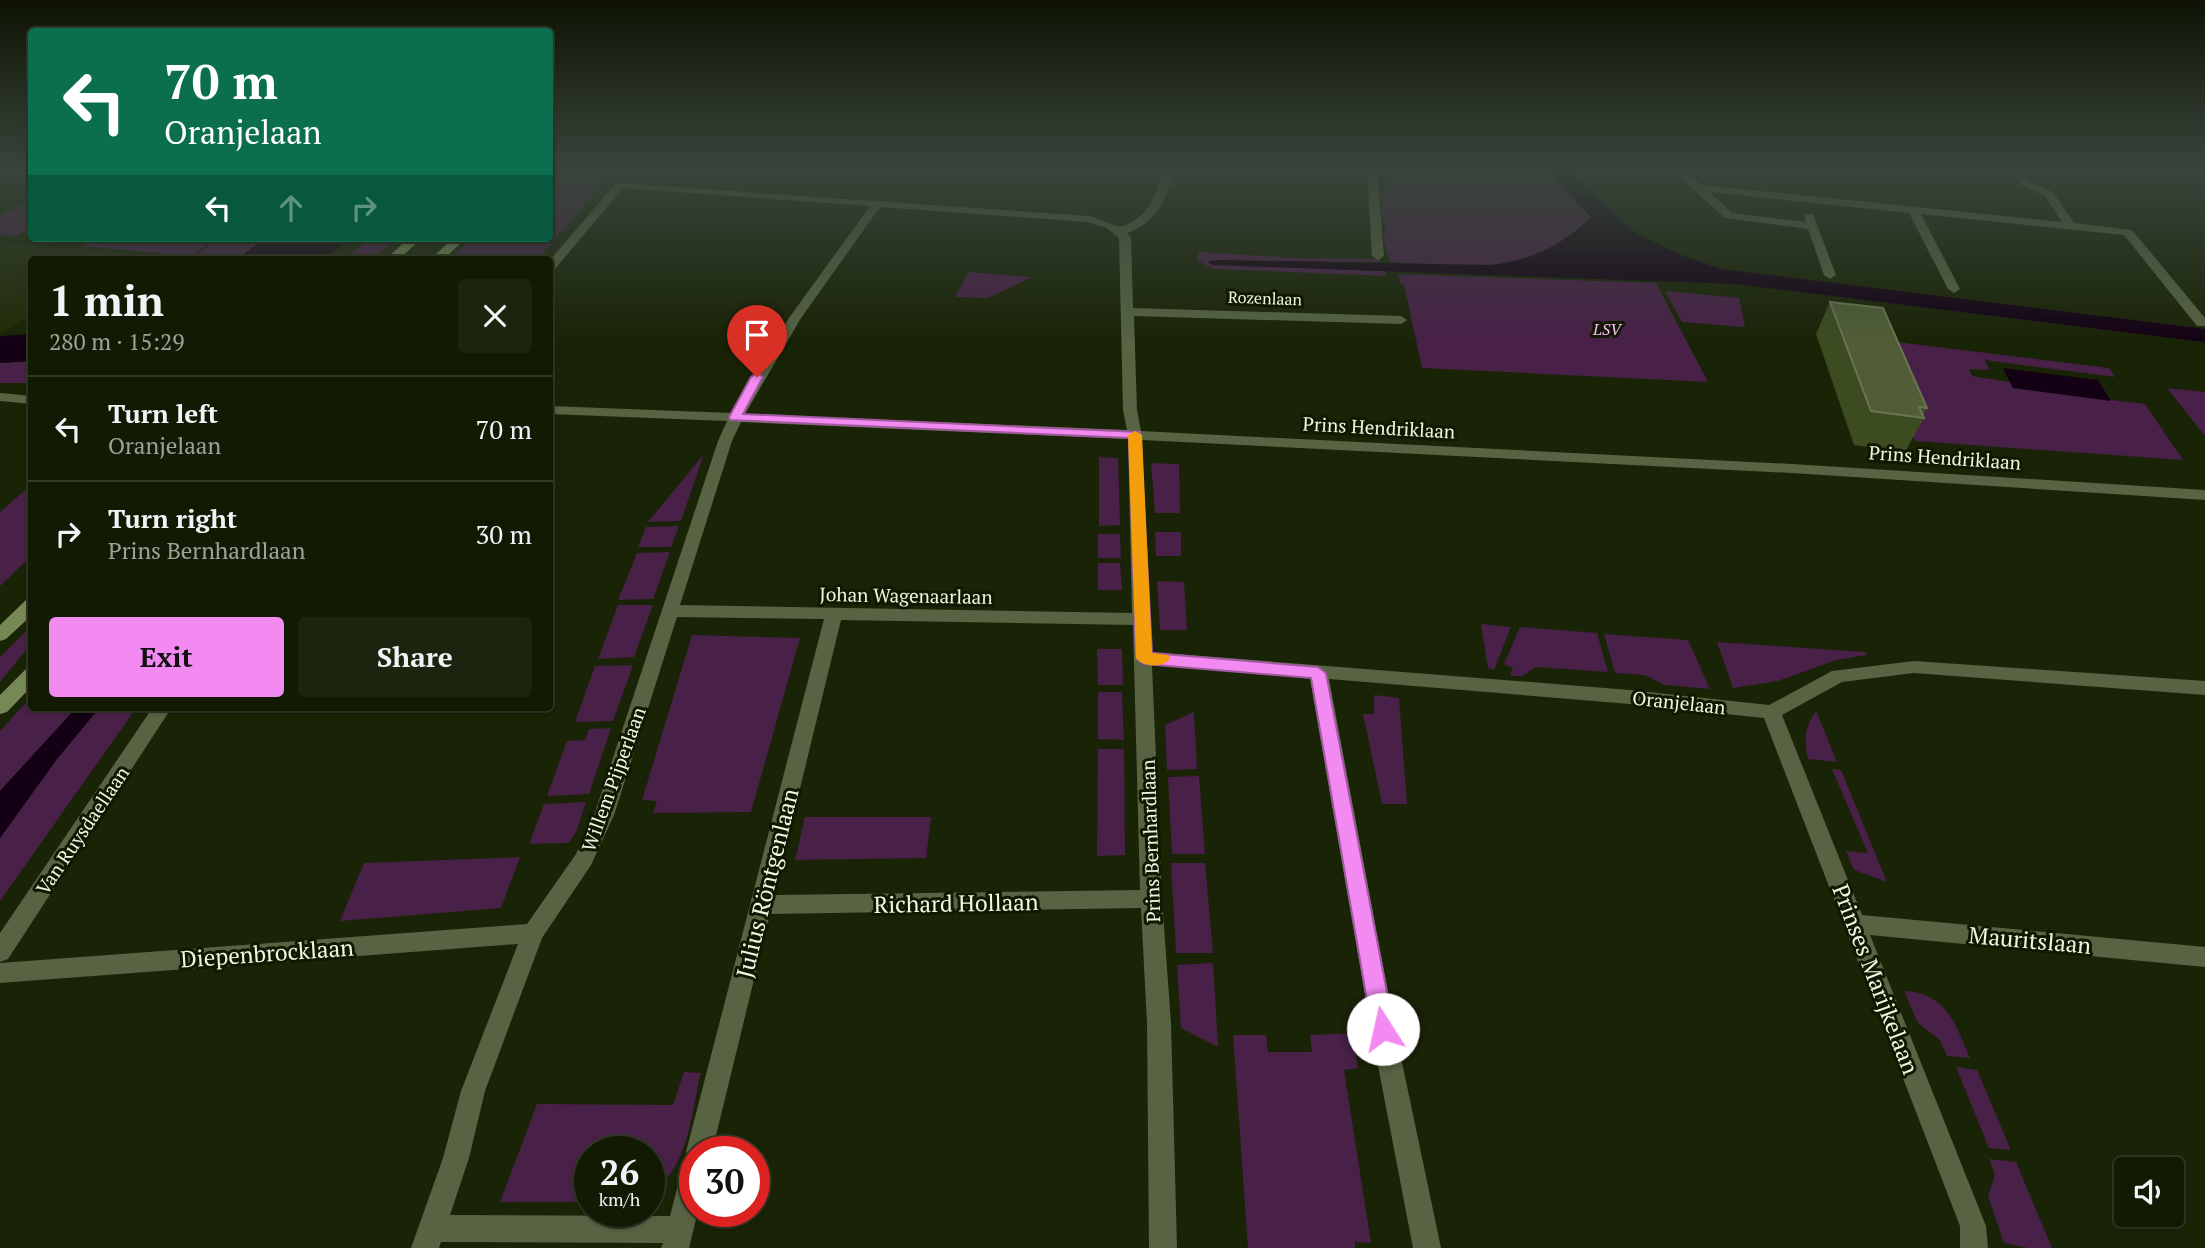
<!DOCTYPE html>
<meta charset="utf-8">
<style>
:root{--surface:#131a04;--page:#1c230e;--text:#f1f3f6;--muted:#9da19a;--line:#323826;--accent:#f38af2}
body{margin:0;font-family:"PT Serif",serif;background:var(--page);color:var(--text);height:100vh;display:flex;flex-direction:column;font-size:26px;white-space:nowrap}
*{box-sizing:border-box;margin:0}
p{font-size:23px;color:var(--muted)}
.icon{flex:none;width:38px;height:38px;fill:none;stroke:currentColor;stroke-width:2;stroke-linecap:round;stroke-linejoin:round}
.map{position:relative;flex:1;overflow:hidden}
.panel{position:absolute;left:28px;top:256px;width:525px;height:455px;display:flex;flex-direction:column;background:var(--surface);border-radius:7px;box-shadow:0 2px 5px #0004,0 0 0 2px var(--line)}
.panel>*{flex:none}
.top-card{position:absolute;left:28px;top:28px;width:525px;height:214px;border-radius:7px;box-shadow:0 2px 5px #0004,0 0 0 2px var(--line);background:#0b6e4f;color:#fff;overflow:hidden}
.tools{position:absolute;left:2114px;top:1157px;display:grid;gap:14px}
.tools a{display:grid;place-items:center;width:70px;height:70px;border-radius:7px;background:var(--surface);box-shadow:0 2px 5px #0004,0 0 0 2px var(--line);font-size:35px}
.speed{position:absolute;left:574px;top:1136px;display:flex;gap:14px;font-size:35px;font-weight:700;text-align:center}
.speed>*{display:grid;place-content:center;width:91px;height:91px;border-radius:50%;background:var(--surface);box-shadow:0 2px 5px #0004,0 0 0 2px var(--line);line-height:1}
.speed small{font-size:18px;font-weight:400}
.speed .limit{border:10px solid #d22;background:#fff;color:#111}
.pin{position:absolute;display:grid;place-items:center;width:60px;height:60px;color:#fff;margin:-72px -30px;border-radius:50% 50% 50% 0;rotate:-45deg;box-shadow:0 0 7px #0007}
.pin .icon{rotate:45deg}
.me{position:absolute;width:77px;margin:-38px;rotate:350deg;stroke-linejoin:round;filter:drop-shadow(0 0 5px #0008)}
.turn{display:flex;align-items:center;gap:24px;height:147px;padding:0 21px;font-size:32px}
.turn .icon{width:91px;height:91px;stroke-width:2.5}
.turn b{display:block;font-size:49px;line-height:60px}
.lanes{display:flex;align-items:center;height:66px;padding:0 21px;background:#0003;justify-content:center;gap:35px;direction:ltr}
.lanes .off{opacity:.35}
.round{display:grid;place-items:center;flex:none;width:74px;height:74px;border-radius:7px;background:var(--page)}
.head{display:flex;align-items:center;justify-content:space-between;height:119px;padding:0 21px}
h1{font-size:42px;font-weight:600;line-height:52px}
.button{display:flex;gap:14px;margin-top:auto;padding:14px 21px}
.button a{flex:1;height:80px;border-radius:7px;background:var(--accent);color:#111;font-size:28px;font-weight:600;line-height:80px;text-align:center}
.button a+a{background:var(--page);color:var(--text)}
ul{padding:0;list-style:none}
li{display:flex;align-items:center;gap:21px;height:105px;padding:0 21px;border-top:2px solid var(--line)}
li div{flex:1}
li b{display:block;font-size:26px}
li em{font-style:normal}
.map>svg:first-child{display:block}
</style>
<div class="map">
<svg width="2205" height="1248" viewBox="0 0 2205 1248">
<rect width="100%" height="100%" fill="#192306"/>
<path fill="#202b07" d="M 0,242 L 135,254 L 126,259 L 32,259 L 31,316 L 0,334 Z"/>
<g fill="#482048">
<path d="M 551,168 L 617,168 L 538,259 L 451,259 L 473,238 L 550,238 Z"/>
<path d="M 1384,168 L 1549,168 L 1607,232 L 1622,277 L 1390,262 L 1384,240 L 1385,224 L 1380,214 L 1382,203 L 1380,195 L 1387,186 Z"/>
<path d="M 31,200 L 31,228 L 15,236 L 0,235 L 0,216 Z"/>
<path d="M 96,238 L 216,238 L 190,256 L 82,246 Z"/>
<path d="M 220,238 L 265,238 L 237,259 L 129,259 L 138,254 L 191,258 Z"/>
<path d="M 371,238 L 398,238 L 371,259 L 345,259 Z"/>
<path d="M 1199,252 L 1296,258 L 1379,259 L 1381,262 L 1213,260 L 1209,264 L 1385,271 L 1387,276 L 1213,269 L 1197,260 Z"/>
<path d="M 969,272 L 1032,277 L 988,298 L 955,297 Z"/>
<path d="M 1398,274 L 1656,283 L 1708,382 L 1422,368 L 1404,284 L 1400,284 Z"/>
<path d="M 1665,291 L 1739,298 L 1745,327 L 1682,322 Z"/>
<path d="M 1872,339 L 2109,368 L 2115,377 L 1985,360 L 1989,370 L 1969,369 L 1972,376 L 2010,382 L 2013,388 L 2145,404 L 2183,460 L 1915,441 Z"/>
<path d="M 31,361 L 31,383 L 0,383 L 0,363 Z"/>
<path d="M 2167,388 L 2205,392 L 2205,436 Z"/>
<path d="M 704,454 L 681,521 L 648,522 Z"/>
<path d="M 1099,457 L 1118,458 L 1120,525 L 1099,526 Z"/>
<path d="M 1151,463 L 1179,464 L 1180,513 L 1155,513 Z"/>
<path d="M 31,485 L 31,556 L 0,586 L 0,512 Z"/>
<path d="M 679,526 L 671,547 L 638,547 L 646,527 Z"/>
<path d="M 1155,532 L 1181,532 L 1181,556 L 1156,556 Z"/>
<path d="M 1098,534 L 1120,534 L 1121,558 L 1098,558 Z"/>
<path d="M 670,552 L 653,599 L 618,600 L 637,553 Z"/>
<path d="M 1098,563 L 1120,563 L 1122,590 L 1098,590 Z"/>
<path d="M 1157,581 L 1184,582 L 1187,630 L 1160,630 Z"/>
<path d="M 618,605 L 653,605 L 634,657 L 598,659 Z"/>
<path d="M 1481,624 L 1511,627 L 1494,670 L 1488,668 Z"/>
<path d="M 31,626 L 31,644 L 0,682 L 0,657 Z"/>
<path d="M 1520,627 L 1597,633 L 1608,672 L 1536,667 L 1522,676 L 1510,676 L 1513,668 L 1504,664 Z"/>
<path d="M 1604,634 L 1688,640 L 1710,689 L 1665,685 L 1645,675 L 1615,673 Z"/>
<path d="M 692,635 L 800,638 L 751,812 L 653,813 L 657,801 L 642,800 Z"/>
<path d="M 1717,642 L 1865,652 L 1867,655 L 1836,660 L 1778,681 L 1733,688 Z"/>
<path d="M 1097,649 L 1122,649 L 1123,685 L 1098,685 Z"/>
<path d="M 633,665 L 613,721 L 575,722 L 595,666 Z"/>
<path d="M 1098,692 L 1122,692 L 1124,740 L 1098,739 Z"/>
<path d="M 1374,695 L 1399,698 L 1407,804 L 1382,804 L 1363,714 L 1374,714 Z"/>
<path d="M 31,697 L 32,707 L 77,707 L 0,791 L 0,731 Z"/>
<path d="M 100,707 L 137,707 L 0,901 L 0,838 L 57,759 Z"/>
<path d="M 1816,711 L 1837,762 L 1808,759 C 1804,740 1804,728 1816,711 Z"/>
<path d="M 1194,712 L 1197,769 L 1167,770 L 1165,725 Z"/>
<path d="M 611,728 L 589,794 L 547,796 L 567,741 L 585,740 L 589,729 Z"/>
<path d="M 1098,749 L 1124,749 L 1125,855 L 1097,856 Z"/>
<path d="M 1832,769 L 1841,770 L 1887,882 L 1854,870 L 1846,851 L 1868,853 Z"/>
<path d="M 1199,776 L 1205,854 L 1172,854 L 1168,777 Z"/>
<path d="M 586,802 L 577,830 L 569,843 L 529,844 L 544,804 Z"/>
<path d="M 805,817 L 931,817 L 926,858 L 795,860 Z"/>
<path d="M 520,857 L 501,908 L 340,921 L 364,863 Z"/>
<path d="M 1171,863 L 1205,863 L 1213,953 L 1176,953 Z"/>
<path d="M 1213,963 L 1218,1047 L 1181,1028 L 1177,965 Z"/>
<path d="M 1904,991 C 1947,993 1955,1024 1970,1058 L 1947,1056 L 1940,1040 L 1918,1023 Z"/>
<path d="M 1352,1033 L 1358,1068 L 1344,1070 L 1371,1243 L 1355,1242 L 1355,1248 L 1248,1248 L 1233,1035 L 1266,1035 L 1268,1052 L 1312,1052 L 1310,1035 Z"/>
<path d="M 1956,1067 L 1977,1070 L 2011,1150 L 1989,1148 Z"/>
<path d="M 684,1072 L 701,1073 C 691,1112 689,1172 649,1192 L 649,1152 L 590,1152 L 590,1202 L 500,1202 L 537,1104 L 673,1105 Z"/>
<path d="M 1989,1159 L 2016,1162 L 2052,1248 L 2028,1248 L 2004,1243 L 1988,1196 L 1995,1175 Z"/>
</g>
<g fill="#130014">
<path d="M 1545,168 L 1570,168 L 1632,231 L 1681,255 L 1721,269 L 2205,329 L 2205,342 L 1735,284 L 1212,265 L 1207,262 L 1213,260 L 1491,265 C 1532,260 1561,246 1591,217 Z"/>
<path d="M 265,238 L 350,238 L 324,259 L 237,259 Z"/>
<path d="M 31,334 L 31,361 L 0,363 L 0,336 Z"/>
<path d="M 2003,368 L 2098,380 L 2111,401 L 2013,388 Z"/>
<path d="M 77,707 L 100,707 L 57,759 L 0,838 L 0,791 Z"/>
</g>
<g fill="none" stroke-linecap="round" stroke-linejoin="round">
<g fill="#576343" fill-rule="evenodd">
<path d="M 1164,168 L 1174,168 C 1167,198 1157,223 1127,233 L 1131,237 L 1133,308 L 1401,316 L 1407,320 L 1401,324 L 1134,316 L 1137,410 L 1141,431 L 1792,464 L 2205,490 L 2205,500 L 1792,473 L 1142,440 L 1151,652 L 1630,690 L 1769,705 L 1832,671 L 1914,661 L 2205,681 L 2205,695 L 1914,673 L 1842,682 L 1782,715 L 1862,915 L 2205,947 L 2205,967 L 1870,935 L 1986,1226 L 1988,1248 L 1960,1248 L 1960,1226 L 1764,718 L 1630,704 L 1329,679 L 1395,1029 L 1441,1248 L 1413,1248 L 1371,1029 L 1310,678 L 1152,665 L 1162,899 L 1171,1023 L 1177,1248 L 1149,1248 L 1147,1023 L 1141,908 L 770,914 L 712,1152 L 695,1152 L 695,1211 L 698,1211 L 689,1248 L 661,1248 L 663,1243 L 441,1242 L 439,1248 L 411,1248 L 443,1158 L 461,1091 L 518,944 L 0,983 L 0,963 L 527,924 L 576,854 L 594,815 L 718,441 L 727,421 L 550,414 L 550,406 L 731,413 L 789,318 L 870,206 L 623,188 L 554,270 L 550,270 L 550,260 L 616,183 L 1089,216 L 1120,227 C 1149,218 1156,196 1164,168 ZM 880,207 L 1088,222 L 1107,228 L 1119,238 L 1123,410 L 1127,430 L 745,414 L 801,318 ZM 741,422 L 1128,439 L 1132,613 L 680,605 L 732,441 ZM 677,617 L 824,619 L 686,1152 L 689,1159 L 682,1169 L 670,1216 L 450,1215 L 469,1158 L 485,1091 L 542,938 L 591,865 L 614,815 ZM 841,620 L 1133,625 L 1140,890 L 774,895 Z"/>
<path d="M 1367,168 L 1377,168 L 1384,256 L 1378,260 L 1372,256 Z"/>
<path d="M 1670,168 L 1682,168 L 1702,185 L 2062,222 L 2045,196 L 2021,185 L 2009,168 L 2020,168 L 2029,181 L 2053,192 L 2074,223 L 2132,230 L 2205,318 L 2205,326 L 2197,326 L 2124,235 L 1921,214 L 1960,289 L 1954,293 L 1948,289 L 1909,213 L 1710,192 L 1732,213 L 1805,222 L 1805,214 L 1813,214 L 1836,275 L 1830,279 L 1824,275 L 1808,229 L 1725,218 Z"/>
<path d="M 0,393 L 32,396 L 32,404 L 0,401 Z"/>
<path d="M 153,707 L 172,707 L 8,959 L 0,962 L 0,933 Z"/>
</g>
<g fill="#768955" fill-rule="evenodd">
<path d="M 409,238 L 422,238 L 399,259 L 386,259 Z"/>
<path d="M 453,238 L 466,238 L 444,259 L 431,259 Z"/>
<path d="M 32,598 L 32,615 L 6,639 L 0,641 L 0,625 L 26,600 Z"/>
<path d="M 32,668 L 32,686 L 7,712 L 0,714 L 0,695 L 26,669 Z"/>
</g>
</g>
<path fill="#3d4b21" d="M 1830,302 L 1927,408 L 1923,416 L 1924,418 L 1905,452 L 1854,445 L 1816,334 Z"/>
<path fill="#505d36" stroke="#697551" stroke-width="2" d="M 1830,302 L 1883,308 L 1927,408 L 1919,407 L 1924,418 L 1871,411 Z"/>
<linearGradient id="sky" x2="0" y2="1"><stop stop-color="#0e1303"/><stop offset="0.49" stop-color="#38453b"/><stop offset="1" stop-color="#38453b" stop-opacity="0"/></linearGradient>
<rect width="2205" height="343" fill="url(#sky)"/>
<path fill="#f38af2" stroke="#9e5a9d" stroke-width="2" d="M 757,373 L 763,377 L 743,414 L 1140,432 L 1152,653 L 1318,667 L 1326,673 L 1394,1029 L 1391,1036 L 1383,1039 L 1376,1036 L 1372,1029 L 1311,678 L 1144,664 L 1136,658 L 1129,438 L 730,420 L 729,417 L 751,377 Z"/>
<path fill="#f59e0b" d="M 1135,431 L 1142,435 L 1152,653 L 1168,655 L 1170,659 C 1163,668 1143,667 1136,658 L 1128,435 Z"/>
<g text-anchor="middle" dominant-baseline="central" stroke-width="6" stroke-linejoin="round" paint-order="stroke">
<g font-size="16" fill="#eff6e4" stroke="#101900">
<text transform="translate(1265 298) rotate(2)">Rozenlaan</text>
</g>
<g font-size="16" font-style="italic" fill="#fdb9fc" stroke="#101900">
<text x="1607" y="329">LSV</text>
</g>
<g font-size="19" fill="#eff6e4" stroke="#101900">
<text transform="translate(1379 427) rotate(3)">Prins Hendriklaan</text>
<text transform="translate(1945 457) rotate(4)">Prins Hendriklaan</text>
<text transform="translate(906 595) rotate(1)">Johan Wagenaarlaan</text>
<text transform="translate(1679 702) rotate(6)">Oranjelaan</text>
<text transform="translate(613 779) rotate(-70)">Willem Pijperlaan</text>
<text transform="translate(82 830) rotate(-56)">Van Ruysdaellaan</text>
<text transform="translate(1150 841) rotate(-92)">Prins Bernhardlaan</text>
</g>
<g font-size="23" fill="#eff6e4" stroke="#101900">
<text transform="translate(767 883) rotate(-76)">Julius Röntgenlaan</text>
<text transform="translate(956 903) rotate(-1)">Richard Hollaan</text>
<text transform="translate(2030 940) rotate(5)">Mauritslaan</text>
<text transform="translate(267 953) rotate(-4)">Diepenbrocklaan</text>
<text transform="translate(1876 979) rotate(69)">Prinses Marijkelaan</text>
</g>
</g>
</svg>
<div class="tools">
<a><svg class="icon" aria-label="sound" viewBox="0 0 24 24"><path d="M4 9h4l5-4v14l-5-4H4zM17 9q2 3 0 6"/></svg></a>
</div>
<div class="speed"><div>26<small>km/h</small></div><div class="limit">30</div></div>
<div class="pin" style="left:757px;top:377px;background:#d93025"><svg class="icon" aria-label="arrive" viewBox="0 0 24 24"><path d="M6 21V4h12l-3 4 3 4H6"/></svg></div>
<svg class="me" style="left:1383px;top:1029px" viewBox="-20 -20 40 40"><circle r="19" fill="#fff"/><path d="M0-13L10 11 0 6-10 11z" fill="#f38af2"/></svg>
<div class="top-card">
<div class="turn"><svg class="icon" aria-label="left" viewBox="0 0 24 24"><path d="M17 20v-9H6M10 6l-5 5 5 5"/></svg><div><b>70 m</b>Oranjelaan</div></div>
<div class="lanes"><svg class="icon" aria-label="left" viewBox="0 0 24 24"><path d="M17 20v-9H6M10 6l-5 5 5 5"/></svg><svg class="icon off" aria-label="ahead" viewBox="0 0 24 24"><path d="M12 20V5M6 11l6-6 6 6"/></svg><svg class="icon off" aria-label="right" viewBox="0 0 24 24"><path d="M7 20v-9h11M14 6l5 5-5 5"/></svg></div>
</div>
<section class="panel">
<div class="head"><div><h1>1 min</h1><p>280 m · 15:29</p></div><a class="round"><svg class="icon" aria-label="close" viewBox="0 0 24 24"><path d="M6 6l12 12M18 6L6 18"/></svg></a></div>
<ul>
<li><svg class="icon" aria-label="left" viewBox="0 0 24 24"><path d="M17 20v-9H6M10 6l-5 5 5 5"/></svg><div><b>Turn left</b><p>Oranjelaan</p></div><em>70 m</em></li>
<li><svg class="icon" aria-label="right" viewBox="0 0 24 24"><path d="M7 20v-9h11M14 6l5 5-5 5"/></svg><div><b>Turn right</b><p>Prins Bernhardlaan</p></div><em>30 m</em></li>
</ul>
<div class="button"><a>Exit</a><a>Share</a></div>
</section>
</div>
